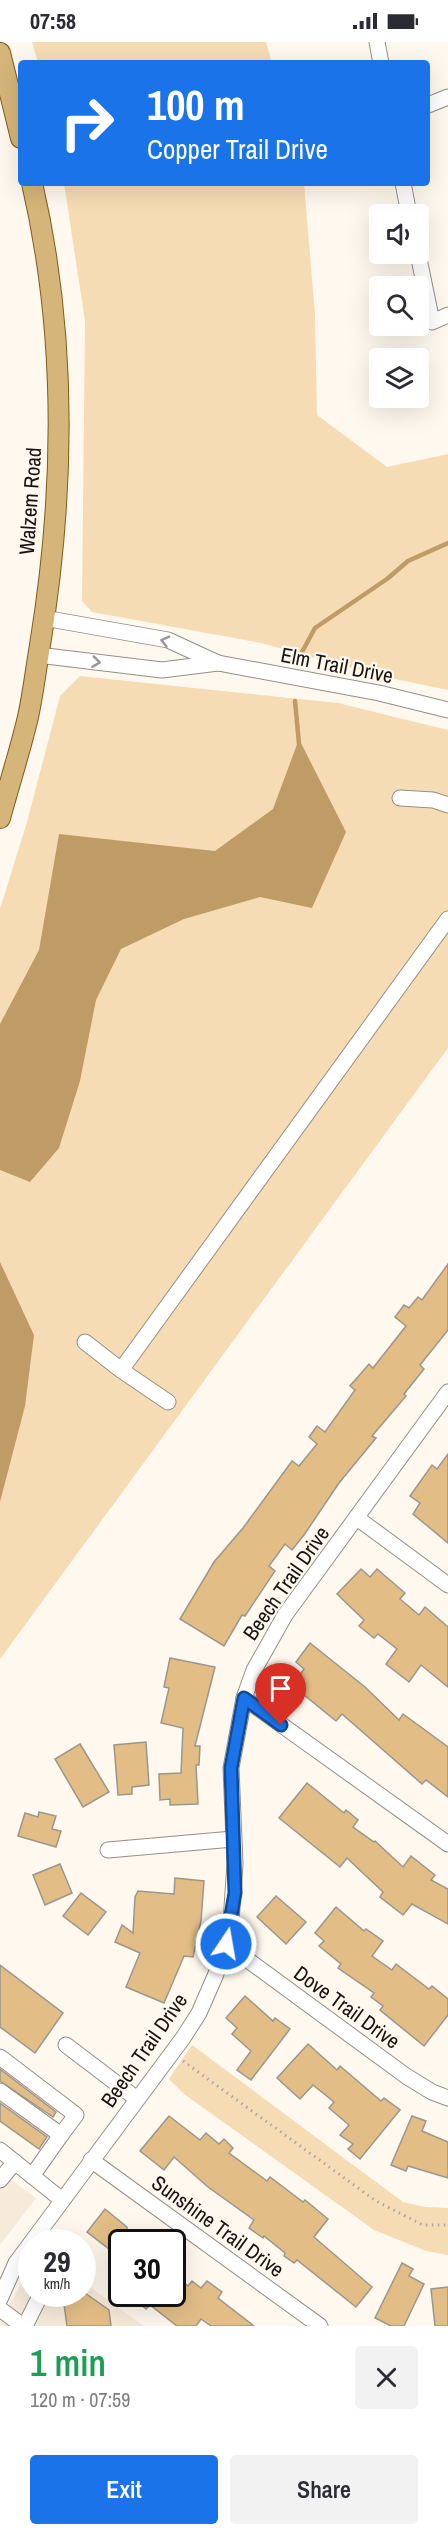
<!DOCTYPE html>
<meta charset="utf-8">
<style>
:root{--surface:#fff;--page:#f2f2f3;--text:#2b2b33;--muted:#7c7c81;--accent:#1a73e8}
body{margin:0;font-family:"Archivo Narrow",sans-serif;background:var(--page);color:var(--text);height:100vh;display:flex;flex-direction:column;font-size:22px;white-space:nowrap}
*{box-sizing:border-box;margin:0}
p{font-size:20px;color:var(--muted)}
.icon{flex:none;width:33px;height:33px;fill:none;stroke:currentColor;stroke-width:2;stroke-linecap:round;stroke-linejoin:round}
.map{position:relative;height:2284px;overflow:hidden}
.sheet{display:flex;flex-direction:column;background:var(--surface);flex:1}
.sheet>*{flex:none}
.top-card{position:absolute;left:18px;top:18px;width:412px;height:126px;border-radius:6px;box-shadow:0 6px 24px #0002;background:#1a73e8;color:#fff;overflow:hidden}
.tools{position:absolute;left:369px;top:162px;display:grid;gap:12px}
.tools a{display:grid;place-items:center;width:60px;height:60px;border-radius:6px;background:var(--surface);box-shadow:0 6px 24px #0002;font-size:30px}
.speed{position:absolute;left:18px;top:2187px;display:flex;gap:12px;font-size:30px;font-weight:700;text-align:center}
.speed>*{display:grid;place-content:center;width:78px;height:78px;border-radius:50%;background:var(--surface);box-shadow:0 6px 24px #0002;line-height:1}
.speed small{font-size:15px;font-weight:400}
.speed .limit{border:3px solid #111;border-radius:9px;background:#fff;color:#111}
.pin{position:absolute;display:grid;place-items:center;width:51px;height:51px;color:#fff;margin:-62px -26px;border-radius:50% 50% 50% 0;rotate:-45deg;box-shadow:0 0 6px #0007}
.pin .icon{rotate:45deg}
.me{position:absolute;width:66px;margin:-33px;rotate:12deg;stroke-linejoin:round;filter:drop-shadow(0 0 4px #0008)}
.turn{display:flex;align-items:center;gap:21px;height:126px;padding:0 30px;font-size:27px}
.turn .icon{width:78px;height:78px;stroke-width:2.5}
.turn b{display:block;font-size:42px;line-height:51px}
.round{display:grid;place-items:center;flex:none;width:63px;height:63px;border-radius:6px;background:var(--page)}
.headline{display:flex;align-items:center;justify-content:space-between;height:102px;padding:0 30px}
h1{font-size:36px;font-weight:600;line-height:45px;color:#1e9e55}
.button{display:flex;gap:12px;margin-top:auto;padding:12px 30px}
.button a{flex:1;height:69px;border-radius:6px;background:var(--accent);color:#fff;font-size:24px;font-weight:600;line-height:69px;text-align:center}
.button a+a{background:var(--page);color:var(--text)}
.status{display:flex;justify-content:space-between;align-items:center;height:42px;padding:0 30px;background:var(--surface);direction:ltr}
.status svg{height:16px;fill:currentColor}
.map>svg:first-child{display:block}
</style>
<div class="status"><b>07:58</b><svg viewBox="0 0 49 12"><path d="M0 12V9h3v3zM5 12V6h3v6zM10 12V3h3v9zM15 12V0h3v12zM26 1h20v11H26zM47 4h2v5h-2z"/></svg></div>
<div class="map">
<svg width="448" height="2284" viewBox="0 0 448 2284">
<rect width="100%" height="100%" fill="#fff8ee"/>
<g fill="#f6ebda">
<path d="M 0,2130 L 36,2156 L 0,2203 Z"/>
<path d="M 31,2225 L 32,2252 L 82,2252 L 83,2240 L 144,2284 L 0,2284 L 0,2279 Z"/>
</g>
<g fill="#f6dcb5">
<path d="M 32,0 L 266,0 L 272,21 L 38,21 Z"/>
<path d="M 64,141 L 304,141 L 315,273 L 317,373 L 387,425 L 448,412 L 448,648 L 385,635 L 261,601 L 92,570 L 82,559 L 85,279 Z"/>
<path d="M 80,634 L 338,661 L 448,688 L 448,1006 L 0,1617 L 0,867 L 27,780 L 60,654 Z"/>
<path d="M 192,2003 L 403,2160 L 425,2165 L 448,2166 L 448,2213 L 426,2209 L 374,2188 L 184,2052 L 169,2037 Z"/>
</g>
<g fill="#bf9c65">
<path d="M 299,697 L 346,790 L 312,866 L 260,855 L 184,877 L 121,907 L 96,958 L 80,1039 L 59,1106 L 30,1140 L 0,1128 L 0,982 L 39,908 L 59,792 L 215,809 L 273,767 Z"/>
<path d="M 0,1220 L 34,1293 L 25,1364 L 0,1460 Z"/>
</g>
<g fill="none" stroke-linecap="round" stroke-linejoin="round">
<g stroke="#bf9c65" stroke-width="4.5">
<path d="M 302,610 L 315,586 L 387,537 L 408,519 L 448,501"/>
<path d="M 295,659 L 299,702"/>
</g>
</g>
<g fill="#e2be86" stroke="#9c968d" stroke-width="1.5">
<path d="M 448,1222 L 448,1288 L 420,1323 L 424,1327 L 404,1352 L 406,1354 L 372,1394 L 376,1396 L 339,1441 L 304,1493 L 292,1508 L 285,1502 L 269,1524 L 275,1529 L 245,1574 L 242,1573 L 224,1604 L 180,1577 L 214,1520 L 243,1486 L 292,1419 L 299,1424 L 317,1402 L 309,1395 L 317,1384 L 325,1390 L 355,1348 L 350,1344 L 369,1322 L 373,1326 L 406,1284 L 395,1275 L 404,1263 L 409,1266 L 418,1255 L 422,1258 Z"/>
<path d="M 448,1412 L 448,1501 L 413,1472 L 420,1461 L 410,1454 L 432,1423 L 437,1427 Z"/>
<path d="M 361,1527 L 370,1535 L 377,1527 L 405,1551 L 400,1557 L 419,1573 L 425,1565 L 448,1585 L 448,1645 L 421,1623 L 409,1640 L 386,1622 L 397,1607 L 378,1592 L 374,1596 L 359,1584 L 364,1578 L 337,1552 Z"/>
<path d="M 310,1601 L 365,1645 L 399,1678 L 403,1672 L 448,1705 L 448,1755 L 426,1738 L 422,1742 L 342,1672 L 336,1679 L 292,1643 L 304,1627 L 296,1620 Z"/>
<path d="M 170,1616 L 215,1625 L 195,1704 L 200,1704 L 199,1723 L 196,1723 L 198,1762 L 170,1763 L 170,1757 L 160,1758 L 159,1732 L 181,1731 L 183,1686 L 161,1681 L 169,1646 L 164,1645 Z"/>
<path d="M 146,1700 L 149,1743 L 132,1745 L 132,1752 L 118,1753 L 114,1703 Z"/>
<path d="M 80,1702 L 109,1750 L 83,1765 L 55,1717 Z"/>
<path d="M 307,1741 L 344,1771 L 346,1768 L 358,1778 L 353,1785 L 374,1800 L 375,1799 L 403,1825 L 411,1814 L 435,1833 L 431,1838 L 448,1847 L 448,1882 L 412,1862 L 403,1873 L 380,1855 L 383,1850 L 347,1816 L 340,1825 L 279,1776 Z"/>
<path d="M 39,1770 L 56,1774 L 52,1787 L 61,1789 L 56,1805 L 18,1794 L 25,1771 L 38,1775 Z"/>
<path d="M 60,1822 L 72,1851 L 45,1863 L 33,1833 Z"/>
<path d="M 175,1836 L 204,1839 L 201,1879 L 193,1915 L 184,1914 L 164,1961 L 126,1945 L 140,1911 L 115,1900 L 122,1883 L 133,1891 L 135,1855 L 138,1849 L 174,1852 Z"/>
<path d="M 81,1851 L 106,1870 L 88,1893 L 63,1874 Z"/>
<path d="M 276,1854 L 306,1880 L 286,1902 L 257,1875 Z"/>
<path d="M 336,1865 L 364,1889 L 366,1887 L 383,1899 L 372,1914 L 392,1928 L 396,1922 L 429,1947 L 432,1944 L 448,1957 L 448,1973 L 424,2004 L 380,1968 L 383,1964 L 371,1955 L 374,1951 L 338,1926 L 341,1922 L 319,1904 L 324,1899 L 315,1891 Z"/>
<path d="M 0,1923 L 63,1971 L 35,2011 L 0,1985 Z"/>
<path d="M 245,1954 L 273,1979 L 275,1976 L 290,1987 L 251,2038 L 237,2028 L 251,2009 L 232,1992 L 237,1986 L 226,1976 Z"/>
<path d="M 308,2002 L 337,2028 L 340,2024 L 381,2059 L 384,2056 L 400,2068 L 360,2117 L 348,2107 L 353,2102 L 340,2093 L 349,2083 L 329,2066 L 334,2060 L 313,2043 L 300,2057 L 277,2036 Z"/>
<path d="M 0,2027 L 56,2070 L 53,2075 L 0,2039 Z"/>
<path d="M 0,2061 L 47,2095 L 39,2107 L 0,2079 Z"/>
<path d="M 169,2074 L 200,2098 L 206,2091 L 219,2102 L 224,2097 L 233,2106 L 229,2111 L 267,2139 L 270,2135 L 303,2160 L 305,2158 L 328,2177 L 314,2195 L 372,2245 L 356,2265 L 297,2218 L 294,2221 L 284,2214 L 285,2211 L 264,2194 L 263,2196 L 249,2186 L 254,2178 L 208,2145 L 174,2115 L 164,2128 L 140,2109 Z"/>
<path d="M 412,2074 L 426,2079 L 422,2089 L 448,2100 L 448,2136 L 408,2124 L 406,2129 L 391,2123 Z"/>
<path d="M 105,2167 L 127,2185 L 127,2190 L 122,2197 L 122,2217 L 87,2190 Z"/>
<path d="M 402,2221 L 413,2227 L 409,2234 L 424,2242 L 404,2284 L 391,2284 L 375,2276 Z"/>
<path d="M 172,2230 L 188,2244 L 192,2239 L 201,2246 L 207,2239 L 222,2250 L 218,2256 L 254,2284 L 211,2284 L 201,2277 L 196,2284 L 177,2284 L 150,2263 L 146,2267 L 128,2252 L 172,2252 Z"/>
<path d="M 448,2245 L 448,2284 L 435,2284 L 431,2247 Z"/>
<path d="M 85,2251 L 109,2268 L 111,2284 L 67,2284 L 63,2255 Z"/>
</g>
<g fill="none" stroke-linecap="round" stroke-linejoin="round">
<g stroke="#958f85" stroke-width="17">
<g id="minor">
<path d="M 377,0 L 381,21"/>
<path d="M 428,63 L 448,55"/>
<path d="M 403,141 L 409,172"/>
<path d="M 418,212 L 432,280 L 448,273"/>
<path d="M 44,576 L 168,598 L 218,621 L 379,651 L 448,668"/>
<path d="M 38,613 L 162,628 L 218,621"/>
<path d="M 400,756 L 433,758 L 448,763"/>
<path d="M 85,1300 L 121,1328"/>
<path d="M 168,1360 L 121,1328 L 448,877"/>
<path d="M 357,1476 L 448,1543"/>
<path d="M 244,1656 L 448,1802"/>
<path d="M 108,1808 L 233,1797"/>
<path d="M 226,1902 L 406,2034 L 432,2050 L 448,2056"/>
<path d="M 66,2003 L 137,2057"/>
<path d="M 0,2015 L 76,2073 L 61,2093"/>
<path d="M 0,2049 L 61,2093 L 32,2134"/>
<path d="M 0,2108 L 62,2158"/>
<path d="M 91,2118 L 320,2284"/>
<path d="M 0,2138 L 15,2120"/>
<path d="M 16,2221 L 32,2231"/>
<path d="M 0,2257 L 16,2221 L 183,1996 L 199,1971 L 216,1932 L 231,1879 L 235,1822 L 231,1726 L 244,1656 L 254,1628 L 285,1573 L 448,1350"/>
<path d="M 0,2267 L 23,2284"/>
<path d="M 25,2284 L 41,2252"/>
</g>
</g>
<g stroke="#805c1a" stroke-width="22">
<g id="major">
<path d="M 0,11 L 21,96"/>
<path d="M 0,776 C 9,743 20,709 28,675 C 33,652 36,627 40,603 C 65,450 67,292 32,141"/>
</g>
</g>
<path stroke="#aca79f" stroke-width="3" stroke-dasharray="1.5 4.5" stroke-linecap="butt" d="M 183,2019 L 376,2159 L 423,2183 L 448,2183"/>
<use href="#minor" stroke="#fff" stroke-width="15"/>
<use href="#major" stroke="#d5b579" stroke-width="20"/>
</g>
<defs><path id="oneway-chevron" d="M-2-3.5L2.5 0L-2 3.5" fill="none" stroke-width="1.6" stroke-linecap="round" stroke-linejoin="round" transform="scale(1.5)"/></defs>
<g stroke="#969593">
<use href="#oneway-chevron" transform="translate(165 599) rotate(-165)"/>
<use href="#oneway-chevron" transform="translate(96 620) rotate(7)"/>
</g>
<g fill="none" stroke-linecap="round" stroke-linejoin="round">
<g stroke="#114b97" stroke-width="15">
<path id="route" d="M 226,1902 L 235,1851 L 231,1726 L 244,1656 L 281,1683"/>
</g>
<use href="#route" stroke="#1a73e8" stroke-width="10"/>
</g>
<g text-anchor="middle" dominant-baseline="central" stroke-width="4.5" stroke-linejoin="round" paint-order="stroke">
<g font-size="21" fill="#161310" stroke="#fff8ee">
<text transform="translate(30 459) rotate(-86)">Walzem Road</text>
<text transform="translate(337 623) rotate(11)">Elm Trail Drive</text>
<text transform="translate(286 1541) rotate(-55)">Beech Trail Drive</text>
<text transform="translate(347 1965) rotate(36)">Dove Trail Drive</text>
<text transform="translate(144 2008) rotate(-55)">Beech Trail Drive</text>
<text transform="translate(218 2184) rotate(36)">Sunshine Trail Drive</text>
</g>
</g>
</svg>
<div class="tools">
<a><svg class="icon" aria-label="sound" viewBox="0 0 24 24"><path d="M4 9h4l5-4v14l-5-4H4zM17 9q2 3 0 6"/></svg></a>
<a><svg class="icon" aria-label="search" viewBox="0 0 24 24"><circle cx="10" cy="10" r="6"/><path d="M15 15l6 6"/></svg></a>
<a><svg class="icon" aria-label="layers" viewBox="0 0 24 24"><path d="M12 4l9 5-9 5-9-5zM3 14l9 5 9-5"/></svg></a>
</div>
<div class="speed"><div>29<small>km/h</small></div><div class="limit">30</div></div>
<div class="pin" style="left:281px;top:1683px;background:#d93025"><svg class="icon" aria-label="arrive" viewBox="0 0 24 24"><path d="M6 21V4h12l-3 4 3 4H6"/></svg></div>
<svg class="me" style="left:226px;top:1902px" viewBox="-20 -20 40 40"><circle r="17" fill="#1a73e8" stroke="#fff" stroke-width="3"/><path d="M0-11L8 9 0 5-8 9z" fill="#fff"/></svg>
<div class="top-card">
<div class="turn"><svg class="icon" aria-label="right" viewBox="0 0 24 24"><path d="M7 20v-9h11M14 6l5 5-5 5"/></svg><div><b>100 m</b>Copper Trail Drive</div></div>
</div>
</div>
<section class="sheet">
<div class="headline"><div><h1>1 min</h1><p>120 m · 07:59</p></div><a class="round"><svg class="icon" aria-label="close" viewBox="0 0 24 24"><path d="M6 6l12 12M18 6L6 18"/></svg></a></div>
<div class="button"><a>Exit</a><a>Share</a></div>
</section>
